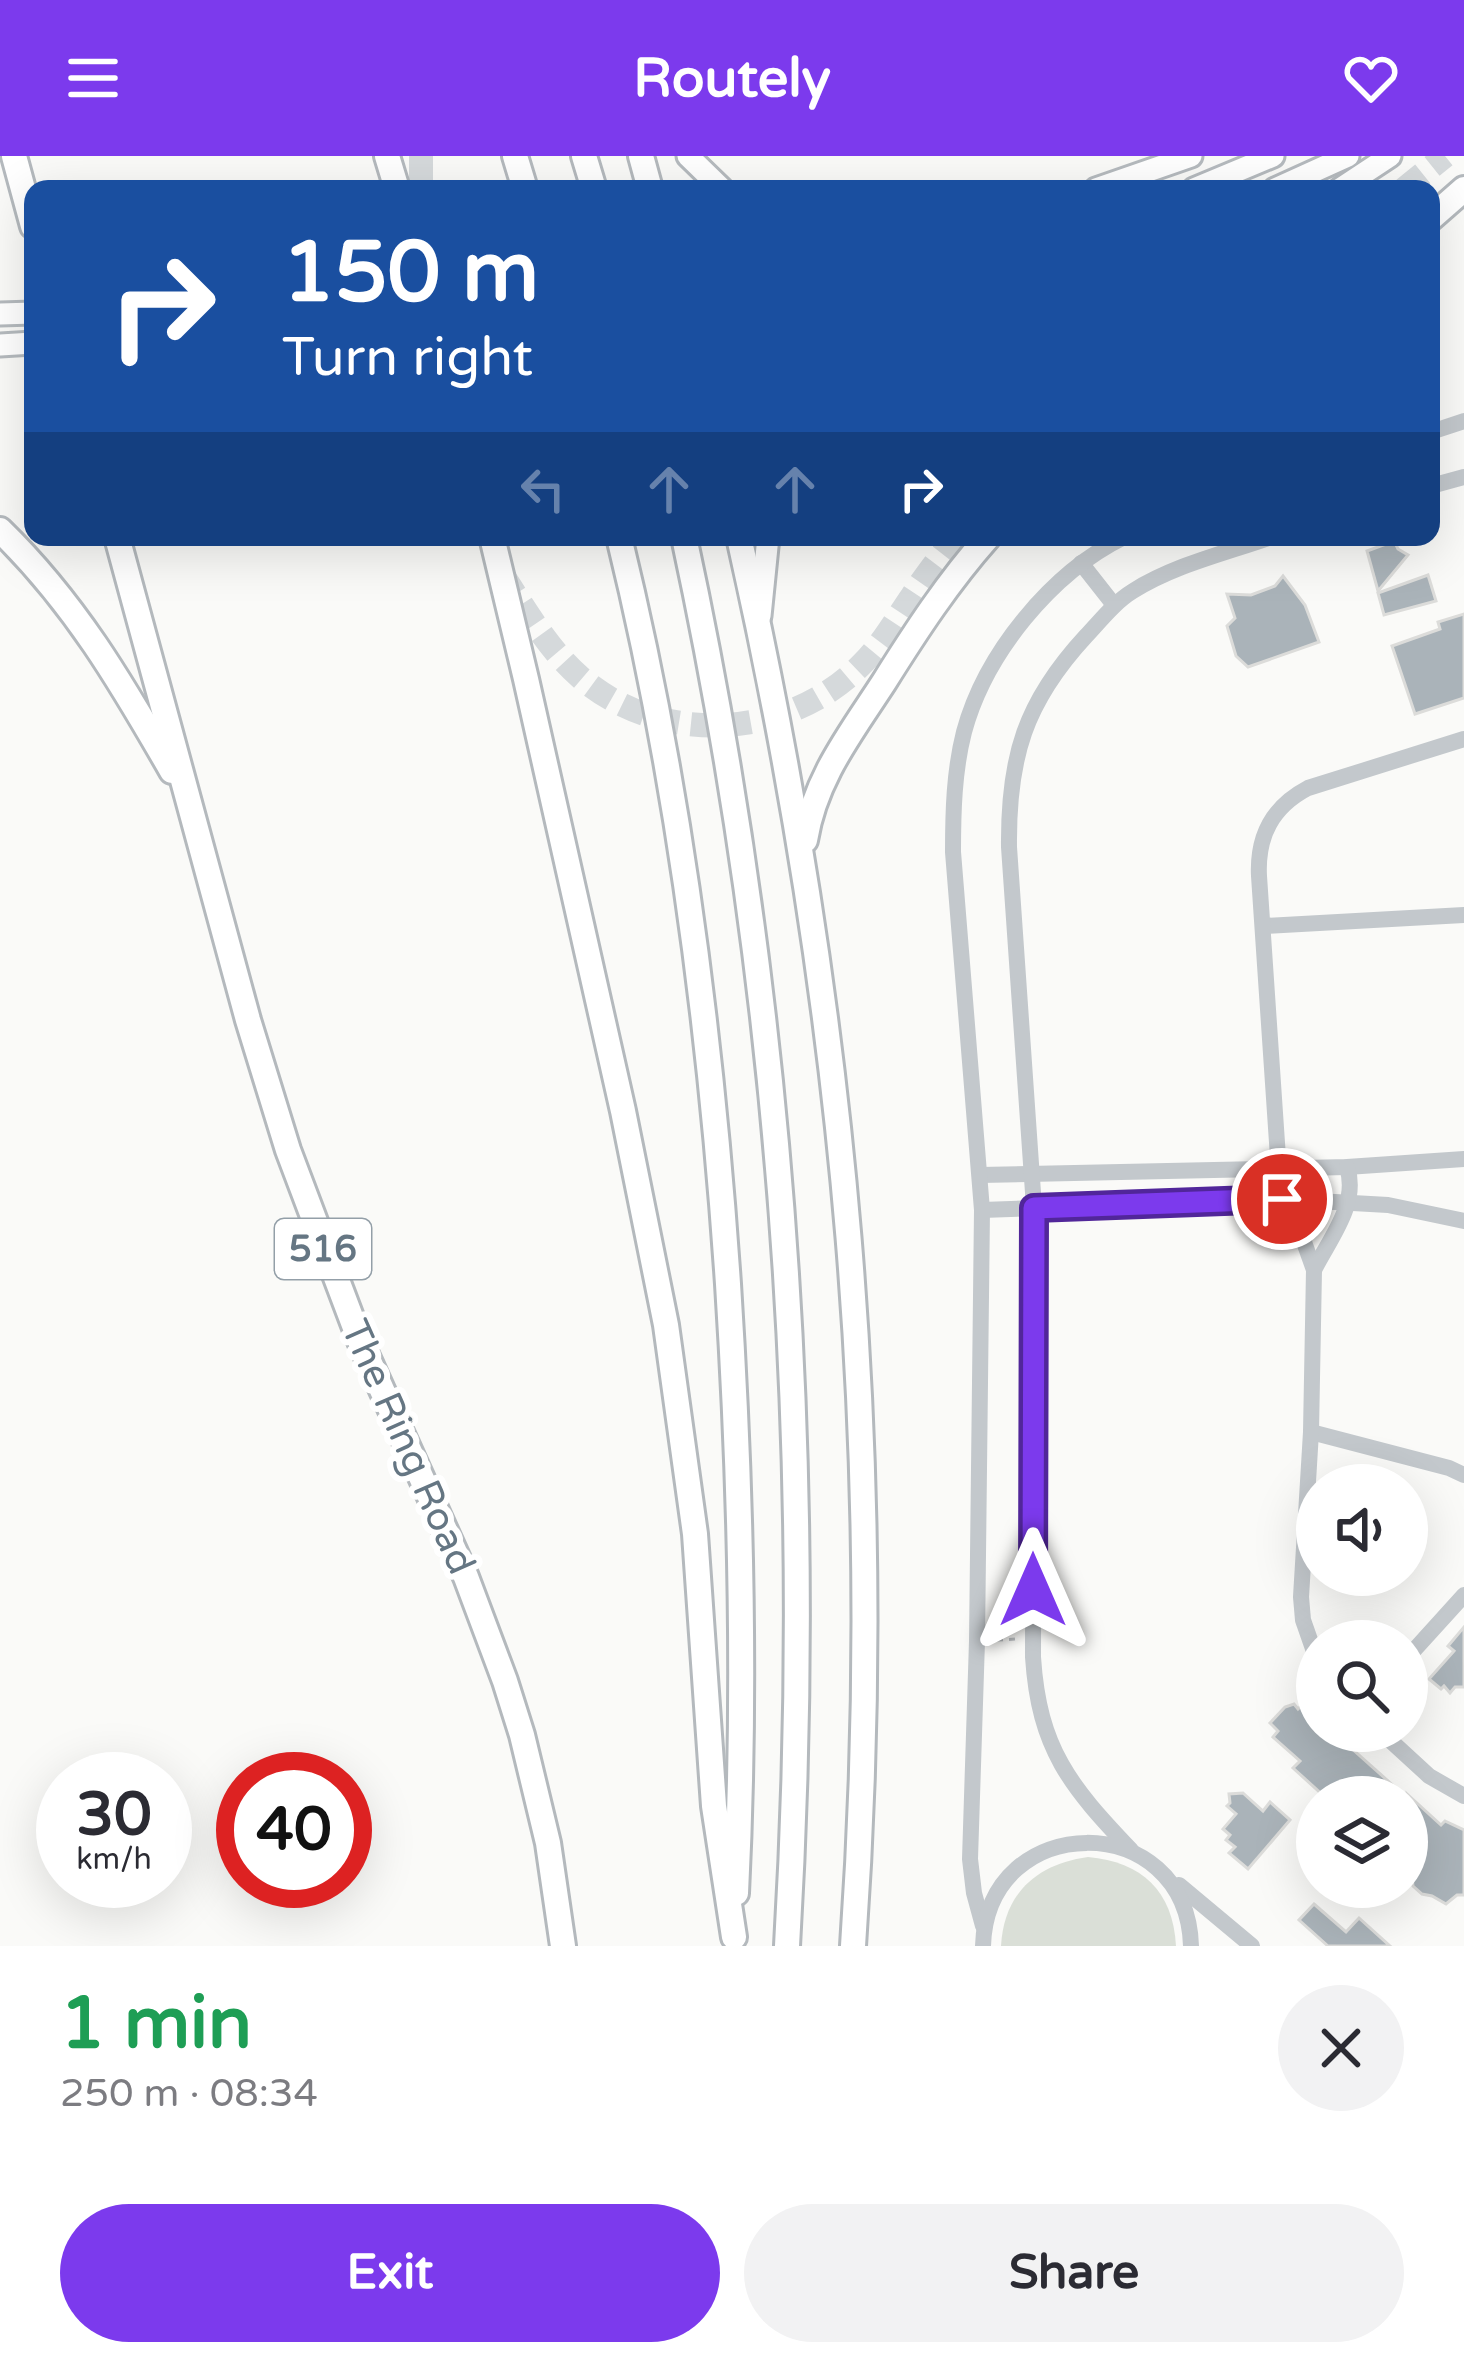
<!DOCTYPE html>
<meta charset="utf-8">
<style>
:root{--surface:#fff;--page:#f2f2f3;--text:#2b2b33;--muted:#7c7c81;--accent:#7c3aed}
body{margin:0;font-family:"Varela Round",sans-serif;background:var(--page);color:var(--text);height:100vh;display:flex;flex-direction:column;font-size:45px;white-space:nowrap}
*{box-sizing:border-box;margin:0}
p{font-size:39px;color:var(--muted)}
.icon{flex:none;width:66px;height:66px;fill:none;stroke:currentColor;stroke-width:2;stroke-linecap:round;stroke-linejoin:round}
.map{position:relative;height:1790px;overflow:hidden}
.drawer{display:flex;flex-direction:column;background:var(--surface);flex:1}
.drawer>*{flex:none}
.guide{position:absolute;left:24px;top:24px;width:1416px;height:366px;border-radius:24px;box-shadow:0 12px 48px #0002;background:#1a4fa0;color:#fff;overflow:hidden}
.buttons{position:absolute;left:1296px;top:1308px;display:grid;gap:24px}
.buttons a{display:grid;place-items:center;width:132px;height:132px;border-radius:50%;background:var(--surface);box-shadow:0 12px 48px #0002;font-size:60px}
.speed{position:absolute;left:36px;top:1596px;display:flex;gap:24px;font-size:60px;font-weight:700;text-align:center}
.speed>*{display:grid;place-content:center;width:156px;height:156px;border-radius:50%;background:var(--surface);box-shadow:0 12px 48px #0002;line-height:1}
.speed small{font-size:30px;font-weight:400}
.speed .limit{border:18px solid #d22;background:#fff;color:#111}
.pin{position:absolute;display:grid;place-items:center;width:102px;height:102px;color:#fff;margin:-51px;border:6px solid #fff;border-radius:50%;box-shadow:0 3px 12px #0007}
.me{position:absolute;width:132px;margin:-66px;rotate:0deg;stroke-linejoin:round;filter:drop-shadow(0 0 9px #0008)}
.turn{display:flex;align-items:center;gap:42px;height:252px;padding:0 60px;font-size:54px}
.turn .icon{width:156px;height:156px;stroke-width:2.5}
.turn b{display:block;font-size:84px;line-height:102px}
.lanes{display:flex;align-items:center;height:114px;padding:0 60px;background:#0003;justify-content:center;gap:60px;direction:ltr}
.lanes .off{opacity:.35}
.round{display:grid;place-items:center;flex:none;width:126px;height:126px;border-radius:63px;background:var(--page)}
.head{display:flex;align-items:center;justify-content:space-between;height:204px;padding:0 60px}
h1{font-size:72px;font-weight:700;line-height:90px;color:#1e9e55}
.primary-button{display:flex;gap:24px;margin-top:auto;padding:24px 60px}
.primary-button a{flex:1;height:138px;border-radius:72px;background:var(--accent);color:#fff;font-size:48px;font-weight:700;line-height:138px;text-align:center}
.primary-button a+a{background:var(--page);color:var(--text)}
header{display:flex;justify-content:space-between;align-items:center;height:156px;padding:0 60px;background:var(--accent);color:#fff;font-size:54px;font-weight:700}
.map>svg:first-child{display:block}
</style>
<header><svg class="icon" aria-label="menu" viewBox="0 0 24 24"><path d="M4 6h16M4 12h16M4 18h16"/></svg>Routely<svg class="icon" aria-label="heart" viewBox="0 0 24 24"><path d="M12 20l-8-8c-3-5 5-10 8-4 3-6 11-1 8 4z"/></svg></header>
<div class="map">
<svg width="1464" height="1790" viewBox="0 0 1464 1790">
<rect width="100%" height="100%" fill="#fafaf8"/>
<path fill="#dadfd7" d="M 1088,1701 C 1142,1706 1173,1735 1176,1790 L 1001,1790 C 1004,1737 1037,1708 1088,1701 Z"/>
<g fill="#aab3b9" stroke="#dcdcda" stroke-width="3">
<path d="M 1394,385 L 1398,393 L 1408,399 L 1378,435 L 1367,395 Z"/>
<path d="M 1428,419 L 1436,445 L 1384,459 L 1378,437 Z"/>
<path d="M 1283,420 L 1305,449 L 1319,486 L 1248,511 L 1236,500 L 1227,470 L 1235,462 L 1227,438 L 1251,439 L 1275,430 Z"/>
<path d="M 1464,458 L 1464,542 L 1415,558 L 1392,490 L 1440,473 L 1438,466 Z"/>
<path d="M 1464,1471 L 1464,1531 L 1455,1531 L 1450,1537 L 1444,1530 L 1441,1533 L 1429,1523 L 1454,1495 L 1448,1490 Z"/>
<path d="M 1294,1548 L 1298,1553 L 1302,1549 L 1309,1556 L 1308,1560 L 1317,1567 L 1317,1575 L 1332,1575 L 1406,1641 L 1325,1641 L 1293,1612 L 1300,1605 L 1273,1581 L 1278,1575 L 1270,1567 L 1285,1551 Z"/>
<path d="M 1243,1637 L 1263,1655 L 1270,1646 L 1290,1664 L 1248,1713 L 1229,1697 L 1235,1691 L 1226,1684 L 1230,1679 L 1223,1673 L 1236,1658 L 1227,1650 L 1230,1647 L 1229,1638 Z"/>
<path d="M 1407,1638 L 1441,1669 L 1445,1665 L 1464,1674 L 1464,1739 L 1457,1739 L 1446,1748 L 1432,1740 L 1422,1738 L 1413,1730 L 1412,1722 L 1407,1718 Z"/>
<path d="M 1314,1748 L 1346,1776 L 1359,1762 L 1390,1790 L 1328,1790 L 1299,1764 Z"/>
</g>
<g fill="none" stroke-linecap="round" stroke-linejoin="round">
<g stroke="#d5d9db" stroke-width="24" stroke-dasharray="24 12" stroke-linecap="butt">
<path d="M 421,0 L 421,33"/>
<path d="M 1404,33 L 1445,0"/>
<path d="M 502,418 C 526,454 547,492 580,521 C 661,591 789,584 863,507 C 883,487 896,463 912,440 C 925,420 940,400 956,381"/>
</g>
<g stroke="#b5babe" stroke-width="27">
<g id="major">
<path d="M 688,0 L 722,33"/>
<path d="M 1096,33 L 1191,0"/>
<path d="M 1194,33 L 1273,0"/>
<path d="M 1275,33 L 1348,0"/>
<path d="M 1340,33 L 1390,0"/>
<path d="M 0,158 L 33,157"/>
<path d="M 0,189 L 33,187"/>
<path d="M 760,460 L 768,381"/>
</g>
</g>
<g stroke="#b4b9bd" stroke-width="30">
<g id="highway">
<path d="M 14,0 L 33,70"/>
<path d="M 387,0 L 397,33"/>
<path d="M 515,0 L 525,33"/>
<path d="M 584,0 L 594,33"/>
<path d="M 641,0 L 650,33"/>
<path d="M 1431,62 L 1464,33"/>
<path d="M 0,374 C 74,446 121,526 172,615"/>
<path d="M 117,381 L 248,864 L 288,994 L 360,1185 L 466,1421 L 505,1525 L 522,1579 L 548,1687 L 563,1790"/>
<path d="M 492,381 L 526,523 L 623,955 L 666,1169 L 695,1378 L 714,1650 L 734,1781"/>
<path d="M 619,381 C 679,626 711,876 728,1128 C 741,1331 746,1534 736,1737"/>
<path d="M 684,381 C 784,845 815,1317 787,1790"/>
<path d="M 739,381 C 845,851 887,1309 853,1790"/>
<path d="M 805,684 C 815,622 851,577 884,526 C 916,475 948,426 988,381"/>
</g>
</g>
<path stroke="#bbbfc2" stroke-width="3" stroke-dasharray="6 6" stroke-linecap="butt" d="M 997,1484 L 1017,1483"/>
<g stroke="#c3c8cc" stroke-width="16">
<path d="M 1431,276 L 1464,265"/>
<path d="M 1431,330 L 1464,321"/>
<path d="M 1081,407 L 1114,449"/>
<path d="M 1264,770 L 1464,759"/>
<path d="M 980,1019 L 1347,1011 L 1464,1003"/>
<path d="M 982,1054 L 1282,1043 L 1388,1049 L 1464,1065"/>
<path d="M 1314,1114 C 1330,1082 1359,1048 1347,1011"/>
<path d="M 1311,1276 L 1449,1312 L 1464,1319"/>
<path d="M 1407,1502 L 1464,1439"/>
<path d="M 1317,1504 L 1303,1464 L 1301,1441 L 1311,1276 L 1314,1114 L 1299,1072 L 1282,1043 L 1280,1031 L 1259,720 C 1257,680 1272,651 1308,632 L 1464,583"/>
<path d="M 1380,1575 L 1429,1620 L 1464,1640"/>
<path d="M 1131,1694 C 1070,1630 1039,1593 1033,1501 L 1034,1051 L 1009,691 C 1008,601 1025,546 1086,480 C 1101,464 1115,446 1133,435 C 1174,409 1226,397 1271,381"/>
<path d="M 1179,1729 L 1252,1790"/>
<path d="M 983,1770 L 974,1737 L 970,1703 L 977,1485 L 982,1054 L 953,696 C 953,656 954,615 964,576 C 985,498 1051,417 1124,381"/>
<path d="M 983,1790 C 987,1653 1187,1652 1191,1790"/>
</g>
<use href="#major" stroke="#fff" stroke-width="21"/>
<use href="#highway" stroke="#fff" stroke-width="24"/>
</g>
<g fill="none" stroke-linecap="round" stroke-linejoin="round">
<g stroke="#51269a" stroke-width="30">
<path id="route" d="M 1033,1434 L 1034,1052 L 1282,1043"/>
</g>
<use href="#route" stroke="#7c3aed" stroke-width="21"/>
</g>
<g text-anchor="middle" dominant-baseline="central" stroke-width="12" stroke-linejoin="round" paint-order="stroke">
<rect fill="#fff" stroke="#939fa8" stroke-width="3" x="275" y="1063" width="96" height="60" rx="9"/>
<g font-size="36" font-weight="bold" fill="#657683">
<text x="323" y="1093">516</text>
</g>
<g font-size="39" fill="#657683" stroke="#fff">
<text transform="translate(408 1291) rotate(66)">The Ring Road</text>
</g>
</g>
</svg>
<div class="buttons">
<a><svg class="icon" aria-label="sound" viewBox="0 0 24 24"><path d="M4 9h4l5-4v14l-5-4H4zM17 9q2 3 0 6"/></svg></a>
<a><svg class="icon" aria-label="search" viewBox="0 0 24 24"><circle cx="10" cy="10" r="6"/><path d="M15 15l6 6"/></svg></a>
<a><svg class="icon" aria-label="layers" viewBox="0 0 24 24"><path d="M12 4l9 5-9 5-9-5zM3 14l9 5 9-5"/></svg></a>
</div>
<div class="speed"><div>30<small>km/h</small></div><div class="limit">40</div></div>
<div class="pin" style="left:1282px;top:1043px;background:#d93025"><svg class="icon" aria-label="arrive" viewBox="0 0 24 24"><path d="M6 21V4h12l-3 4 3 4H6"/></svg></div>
<svg class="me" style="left:1033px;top:1434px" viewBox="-20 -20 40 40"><path d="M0-17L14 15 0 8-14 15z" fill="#7c3aed" stroke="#fff" stroke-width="4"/></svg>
<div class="guide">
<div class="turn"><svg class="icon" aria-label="right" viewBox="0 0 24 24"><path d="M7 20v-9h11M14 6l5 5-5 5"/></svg><div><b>150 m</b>Turn right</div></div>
<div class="lanes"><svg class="icon off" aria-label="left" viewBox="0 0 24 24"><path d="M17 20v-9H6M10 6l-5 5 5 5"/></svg><svg class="icon off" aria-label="ahead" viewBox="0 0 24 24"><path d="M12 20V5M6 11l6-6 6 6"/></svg><svg class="icon off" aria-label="ahead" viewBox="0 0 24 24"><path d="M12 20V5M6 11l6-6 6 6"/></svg><svg class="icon" aria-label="right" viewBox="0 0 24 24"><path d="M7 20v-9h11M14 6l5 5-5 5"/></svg></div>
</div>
</div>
<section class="drawer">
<div class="head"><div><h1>1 min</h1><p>250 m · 08:34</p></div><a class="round"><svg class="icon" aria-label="close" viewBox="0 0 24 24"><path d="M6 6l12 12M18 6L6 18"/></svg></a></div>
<div class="primary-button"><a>Exit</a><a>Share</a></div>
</section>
